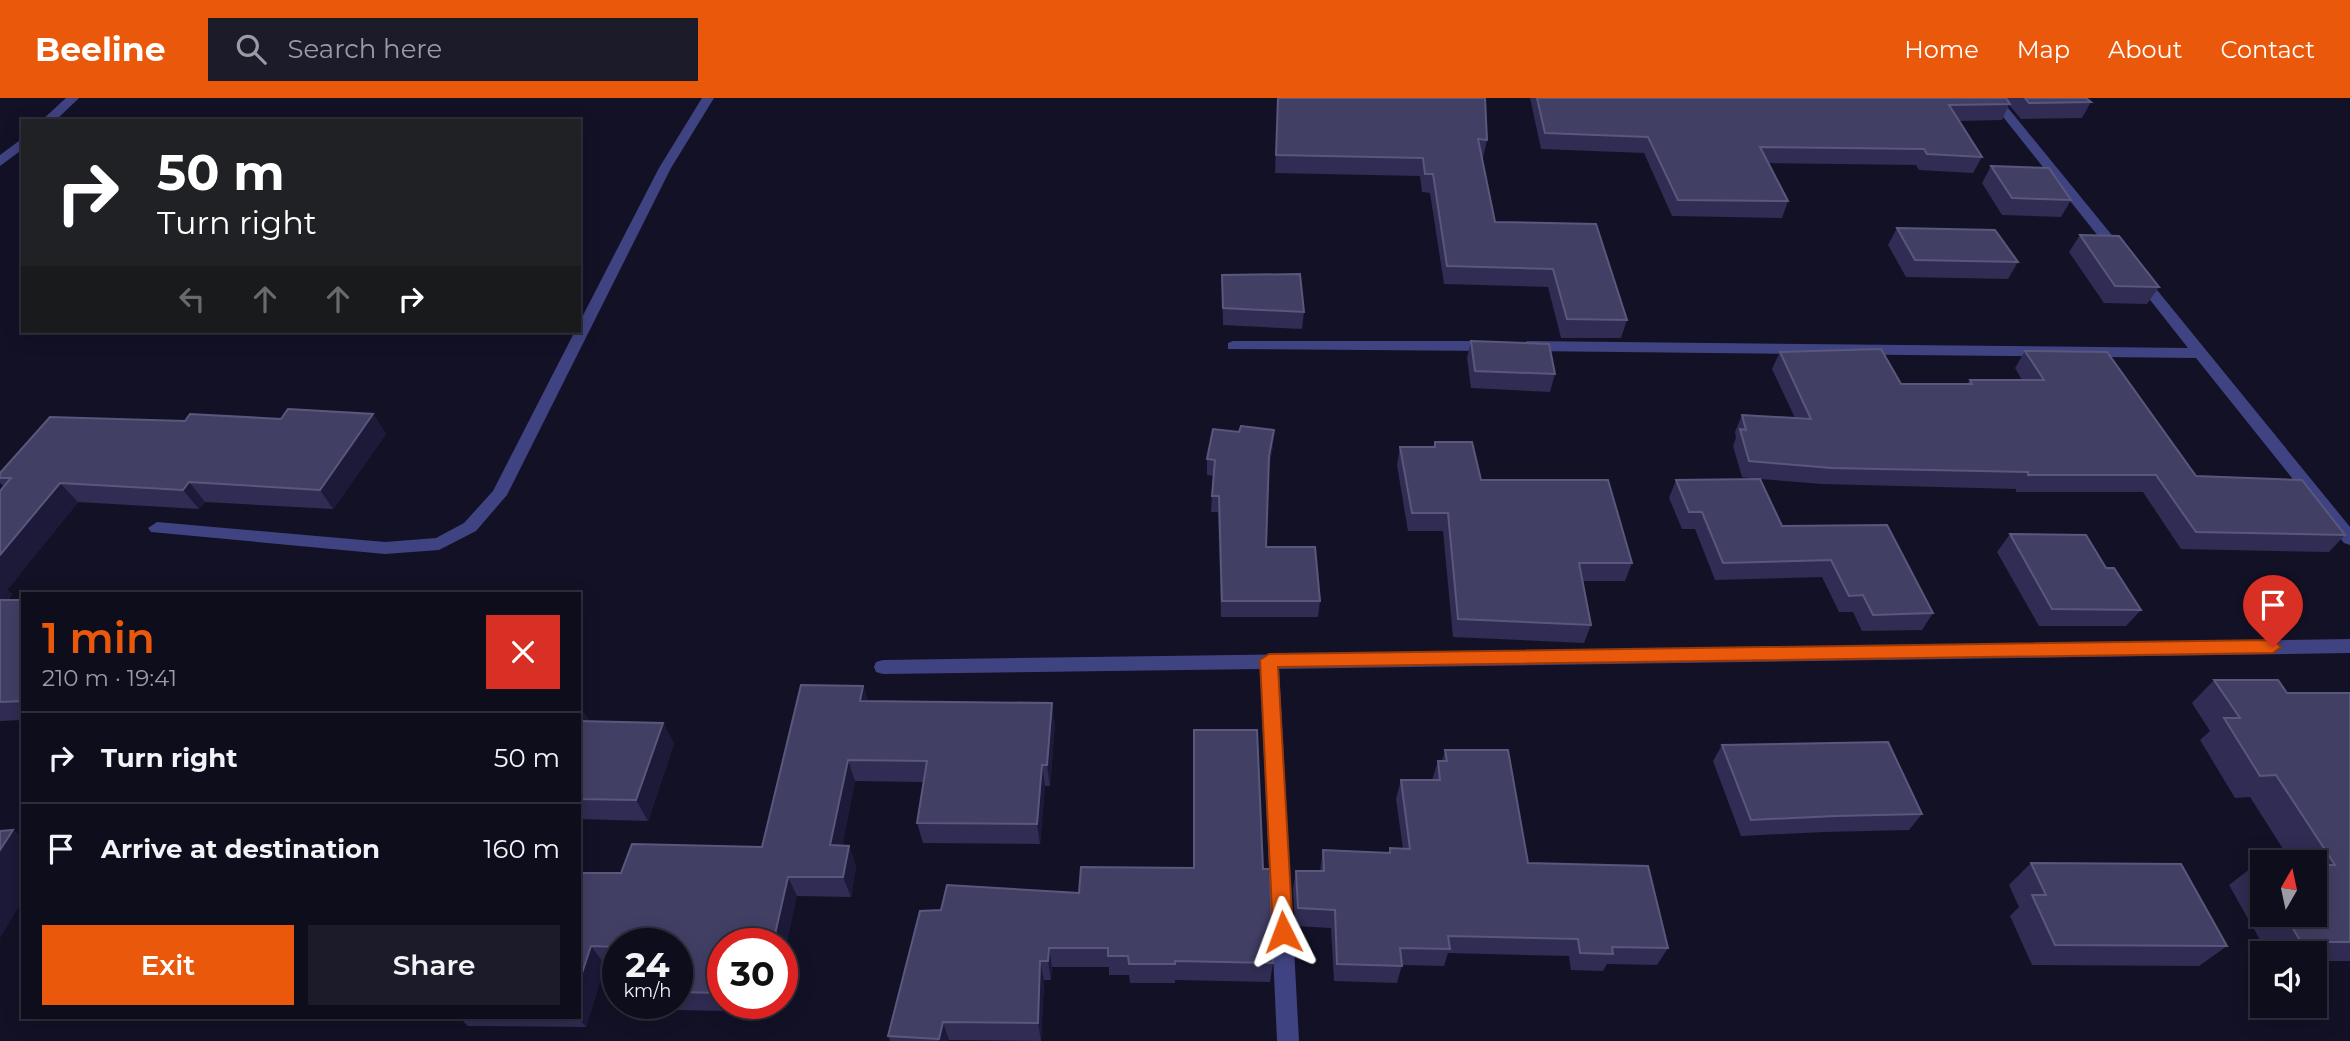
<!DOCTYPE html>
<meta charset="utf-8">
<style>
:root{--surface:#0e0d1c;--page:#1c1b29;--text:#f1f3f6;--muted:#9b9ca3;--line:#2e2d3b;--accent:#ea580c}
body{margin:0;font-family:Montserrat,sans-serif;background:var(--page);color:var(--text);height:100vh;display:flex;flex-direction:column;font-size:26px;white-space:nowrap}
*{box-sizing:border-box;margin:0}
p{font-size:23px;color:var(--muted)}
.icon{flex:none;width:38px;height:38px;fill:none;stroke:currentColor;stroke-width:2;stroke-linecap:round;stroke-linejoin:round}
.map{position:relative;flex:1;overflow:hidden}
.side{position:absolute;left:21px;top:494px;width:560px;height:427px;display:flex;flex-direction:column;background:var(--surface);border-radius:0px;box-shadow:0 4px 18px #0003,0 0 0 2px var(--line)}
.side>*{flex:none}
.hud{position:absolute;left:21px;top:21px;width:560px;height:214px;border-radius:0px;box-shadow:0 4px 18px #0003,0 0 0 2px var(--line);background:#202124;color:#fff;overflow:hidden}
.needle{width:46px;rotate:9deg}
.controls{position:absolute;left:2250px;top:752px;display:grid;gap:14px}
.controls a{display:grid;place-items:center;width:77px;height:77px;border-radius:0px;background:var(--surface);box-shadow:0 4px 18px #0003,0 0 0 2px var(--line);font-size:35px}
.speed{position:absolute;left:602px;top:830px;display:flex;gap:14px;font-size:35px;font-weight:700;text-align:center}
.speed>*{display:grid;place-content:center;width:91px;height:91px;border-radius:50%;background:var(--surface);box-shadow:0 4px 18px #0003,0 0 0 2px var(--line);line-height:1}
.speed small{font-size:18px;font-weight:400}
.speed .limit{border:10px solid #d22;background:#fff;color:#111}
.pin{position:absolute;display:grid;place-items:center;width:60px;height:60px;color:#fff;margin:-72px -30px;border-radius:50% 50% 50% 0;rotate:-45deg;box-shadow:0 0 7px #0007}
.pin .icon{rotate:45deg}
.me{position:absolute;width:77px;margin:-38px;rotate:357deg;stroke-linejoin:round;filter:drop-shadow(0 0 5px #0008)}
.turn{display:flex;align-items:center;gap:24px;height:147px;padding:0 21px;font-size:32px}
.turn .icon{width:91px;height:91px;stroke-width:2.5}
.turn b{display:block;font-size:49px;line-height:60px}
.lanes{display:flex;align-items:center;height:66px;padding:0 21px;background:#0003;justify-content:center;gap:35px;direction:ltr}
.lanes .off{opacity:.35}
.round{display:grid;place-items:center;flex:none;width:74px;height:74px;border-radius:0px;background:var(--page)}
.summary{display:flex;align-items:center;justify-content:space-between;height:119px;padding:0 21px}
h1{font-size:42px;font-weight:600;line-height:52px;color:var(--accent)}
.button{display:flex;gap:14px;margin-top:auto;padding:14px 21px}
.button a{flex:1;height:80px;border-radius:0px;background:var(--accent);color:#fff;font-size:28px;font-weight:600;line-height:80px;text-align:center}
.button a+a{background:var(--page);color:var(--text)}
ul{padding:0;list-style:none}
li{display:flex;align-items:center;gap:21px;height:91px;padding:0 21px;border-top:2px solid var(--line)}
li div{flex:1}
li b{display:block;font-size:26px}
li em{font-style:normal}
header{display:flex;align-items:center;gap:42px;box-sizing:border-box;height:98px;padding:0 35px;background:var(--accent);color:#fff}
header strong{font-size:33px}
nav{display:flex;gap:38px;margin-inline-start:auto;font-size:24px}
.search{width:490px;height:63px;background:var(--page);display:flex;align-items:center;gap:18px;box-sizing:border-box;padding:0 24px;border-radius:0px;color:var(--muted);font-size:26px}
.map>svg:first-child{display:block}
</style>
<header>
<strong>Beeline</strong>
<div class="search"><svg class="icon" aria-label="search" viewBox="0 0 24 24"><circle cx="10" cy="10" r="6"/><path d="M15 15l6 6"/></svg>Search here</div>
<nav><a>Home</a><a>Map</a><a>About</a><a>Contact</a></nav>
</header>
<div class="map">
<svg width="2350" height="943" viewBox="0 0 2350 943">
<rect width="100%" height="100%" fill="#131126"/>
<g fill="none" stroke-linecap="round" stroke-linejoin="round">
<g fill="#404381" fill-rule="evenodd">
<path d="M 66,0 L 79,0 L 55,23 L 41,23 Z"/>
<path d="M 702,0 L 714,0 L 671,70 L 507,397 L 476,433 L 439,452 L 385,456 L 151,434 L 148,430 L 157,424 L 385,444 L 436,440 L 464,425 L 493,393 L 575,233 L 579,233 L 579,225 L 659,70 Z"/>
<path d="M 1988,0 L 2000,0 L 2124,152 L 2124,158 L 2114,158 Z"/>
<path d="M 23,40 L 23,51 L 0,68 L 0,57 Z"/>
<path d="M 2139,175 L 2144,176 L 2350,429 L 2350,447 L 2344,445 L 2196,260 L 1527,253 L 1520,248 L 1527,243 L 2188,250 L 2132,179 Z"/>
<path d="M 1233,243 L 1492,243 L 1499,248 L 1492,253 L 1228,251 L 1228,245 Z"/>
<path d="M 2350,541 L 2350,555 L 1279,571 L 1299,943 L 1277,943 L 1260,571 L 883,576 L 876,574 L 874,569 L 876,564 L 883,562 Z"/>
</g>
</g>
<g fill="#302c53">
<path d="M 1278,0 L 1487,42 L 1483,60 L 1482,60 L 1495,124 L 1627,222 L 1621,240 L 1561,240 L 1548,189 L 1444,186 L 1430,95 L 1422,94 L 1420,78 L 1275,75 Z"/>
<path d="M 1530,0 L 2086,0 L 2091,4 L 2082,20 L 2021,21 L 2009,7 L 2002,22 L 1959,23 L 1982,59 L 1973,75 L 1919,72 L 1916,67 L 1768,65 L 1788,103 L 1782,120 L 1672,118 L 1644,55 L 1541,51 Z"/>
<path d="M 1991,68 L 2071,102 L 2061,119 L 2002,117 L 1982,85 Z"/>
<path d="M 1897,130 L 2018,164 L 2008,181 L 1906,179 L 1888,147 Z"/>
<path d="M 2080,137 L 2159,189 L 2147,206 L 2104,205 L 2069,154 Z"/>
<path d="M 1222,177 L 1304,214 L 1302,231 L 1223,227 Z"/>
<path d="M 1471,243 L 1555,276 L 1550,294 L 1471,290 L 1467,260 Z"/>
<path d="M 2025,253 L 2196,378 L 2345,437 L 2329,454 L 2181,451 L 2143,394 L 2016,394 L 2016,391 L 1822,386 L 1760,381 L 1782,428 L 1933,515 L 1922,532 L 1862,533 L 1853,514 L 1839,514 L 1822,479 L 1715,482 L 1695,431 L 1682,431 L 1669,400 L 1676,382 L 1757,381 L 1742,379 L 1733,348 L 1736,340 L 1735,334 L 1742,317 L 1795,320 L 1772,271 L 1780,254 L 1901,286 L 1967,286 L 1970,282 L 2022,282 L 2015,270 Z"/>
<path d="M 373,316 L 386,336 L 333,411 L 205,404 L 199,411 L 78,404 L 7,492 L 12,496 L 8,502 L 23,502 L 23,622 L 0,623 L 0,393 L 4,389 L 0,385 L 0,375 L 185,323 L 281,321 Z"/>
<path d="M 1239,334 L 1273,348 L 1269,370 L 1266,449 L 1320,503 L 1318,519 L 1221,519 L 1218,414 L 1211,414 L 1213,378 L 1207,377 L 1207,361 Z"/>
<path d="M 1435,344 L 1481,382 L 1632,465 L 1625,483 L 1582,483 L 1591,527 L 1584,545 L 1453,539 L 1443,433 L 1408,433 L 1397,367 L 1400,349 L 1433,349 Z"/>
<path d="M 2010,436 L 2106,470 L 2141,512 L 2126,528 L 2039,528 L 1997,454 Z"/>
<path d="M 2214,582 L 2287,595 L 2350,595 L 2350,863 L 2315,863 L 2315,856 L 2268,856 L 2229,787 L 2255,767 L 2263,767 L 2263,817 L 2315,817 L 2315,765 L 2292,765 L 2250,699 L 2235,700 L 2200,642 L 2210,633 L 2192,605 Z"/>
<path d="M 863,588 L 868,603 L 1055,626 L 1050,688 L 1045,688 L 1040,746 L 923,745 L 917,725 L 923,684 L 855,683 L 842,748 L 849,748 L 856,768 L 851,799 L 797,798 L 723,845 L 723,905 L 774,905 L 773,914 L 678,912 L 673,905 L 677,905 L 677,845 L 618,845 L 618,867 L 605,867 L 586,929 L 468,928 L 459,919 L 579,919 L 579,775 L 621,775 L 762,749 Z"/>
<path d="M 579,607 L 589,623 L 663,625 L 674,646 L 648,723 L 579,721 Z"/>
<path d="M 1722,647 L 1922,716 L 1909,732 L 1824,734 L 1741,738 L 1713,663 Z"/>
<path d="M 1445,652 L 1528,765 L 1668,850 L 1657,867 L 1607,866 L 1603,873 L 1571,872 L 1569,858 L 1448,855 L 1444,868 L 1402,867 L 1397,885 L 1334,883 L 1331,830 L 1295,828 L 1293,791 L 1296,773 L 1320,773 L 1323,752 L 1388,755 L 1390,750 L 1403,751 L 1396,701 L 1401,682 L 1432,682 L 1438,663 L 1442,663 Z"/>
<path d="M 1193,653 L 1263,771 L 1273,865 L 1270,884 L 1175,882 L 1175,885 L 1130,885 L 1129,877 L 1109,877 L 1109,869 L 1052,869 L 1051,882 L 1044,882 L 1041,943 L 949,942 L 948,943 L 890,943 L 888,938 L 941,812 L 1079,795 L 1194,770 Z"/>
<path d="M 2031,765 L 2227,848 L 2199,868 L 2032,867 L 2010,818 L 2019,809 L 2009,787 Z"/>
</g>
<g fill="#1d1939">
<path d="M 373,316 L 386,336 L 333,411 L 320,392 Z"/>
<path d="M 1274,332 L 1273,348 L 1268,374 L 1269,358 Z"/>
<path d="M 189,384 L 205,404 L 199,411 L 183,392 Z"/>
<path d="M 60,385 L 78,404 L 7,492 L 12,496 L 0,511 L 0,457 Z"/>
<path d="M 863,588 L 870,609 L 860,603 Z"/>
<path d="M 1052,605 L 1055,626 L 1050,688 L 1047,667 Z"/>
<path d="M 579,607 L 591,627 L 579,636 Z"/>
<path d="M 663,625 L 674,646 L 648,723 L 636,702 Z"/>
<path d="M 848,662 L 855,683 L 838,767 L 830,747 Z"/>
<path d="M 1042,667 L 1045,688 L 1040,746 L 1037,726 Z"/>
<path d="M 13,732 L 23,740 L 23,802 L 0,840 L 0,752 Z"/>
<path d="M 849,748 L 856,768 L 851,799 L 843,779 Z"/>
<path d="M 788,779 L 797,798 L 782,868 L 782,845 L 773,845 Z"/>
<path d="M 591,848 L 605,867 L 586,929 L 577,919 L 579,919 L 579,884 Z"/>
<path d="M 1049,850 L 1052,869 L 1051,882 L 1048,863 Z"/>
<path d="M 1040,863 L 1044,882 L 1041,943 L 1038,925 Z"/>
<path d="M 768,905 L 774,905 L 773,914 Z"/>
<path d="M 943,924 L 949,942 L 948,943 L 939,943 L 939,941 Z"/>
</g>
<g fill="#423f65" stroke="#5a577d" stroke-width="2">
<path d="M 1278,0 L 1485,0 L 1487,42 L 1478,41 L 1495,124 L 1596,126 L 1627,222 L 1567,221 L 1553,171 L 1447,168 L 1433,76 L 1425,76 L 1423,60 L 1276,57 Z"/>
<path d="M 1537,0 L 2006,0 L 2010,6 L 1949,7 L 1982,59 L 1927,56 L 1924,51 L 1760,49 L 1788,103 L 1678,102 L 1648,39 L 1545,35 Z"/>
<path d="M 2025,0 L 2086,0 L 2091,4 L 2029,5 Z"/>
<path d="M 1991,68 L 2049,70 L 2071,102 L 2012,100 Z"/>
<path d="M 1897,130 L 1995,132 L 2018,164 L 1915,162 Z"/>
<path d="M 2080,137 L 2119,138 L 2159,189 L 2115,188 Z"/>
<path d="M 1300,176 L 1304,214 L 1223,210 L 1222,177 Z"/>
<path d="M 1471,243 L 1549,246 L 1555,276 L 1475,273 Z"/>
<path d="M 1881,251 L 1901,286 L 1972,286 L 1970,282 L 2044,282 L 2025,253 L 2107,254 L 2196,378 L 2302,382 L 2345,437 L 2196,434 L 2156,377 L 2028,377 L 2028,374 L 1831,370 L 1749,363 L 1740,331 L 1746,332 L 1742,317 L 1811,321 L 1780,254 Z"/>
<path d="M 288,311 L 373,316 L 320,392 L 189,384 L 183,392 L 60,385 L 0,457 L 0,393 L 11,380 L 0,380 L 0,375 L 50,319 L 185,323 L 190,316 L 281,321 Z"/>
<path d="M 1241,328 L 1274,332 L 1269,358 L 1266,449 L 1315,449 L 1320,503 L 1222,503 L 1219,398 L 1212,398 L 1215,362 L 1207,361 L 1213,331 L 1239,334 Z"/>
<path d="M 1435,344 L 1472,344 L 1481,382 L 1608,382 L 1632,465 L 1579,465 L 1591,527 L 1458,521 L 1448,415 L 1412,415 L 1400,349 L 1435,349 Z"/>
<path d="M 1760,381 L 1782,428 L 1887,427 L 1933,515 L 1873,517 L 1863,497 L 1849,498 L 1831,462 L 1723,465 L 1702,414 L 1689,414 L 1676,382 Z"/>
<path d="M 2010,436 L 2086,437 L 2106,470 L 2114,470 L 2141,512 L 2052,511 Z"/>
<path d="M 0,502 L 23,502 L 23,603 L 0,604 Z"/>
<path d="M 2214,582 L 2278,582 L 2287,595 L 2350,595 L 2350,844 L 2301,844 L 2285,817 L 2315,817 L 2315,767 L 2335,767 L 2276,677 L 2260,678 L 2224,620 L 2240,620 Z"/>
<path d="M 801,587 L 863,588 L 860,603 L 1052,605 L 1047,667 L 1042,667 L 1037,726 L 917,725 L 927,663 L 848,662 L 830,747 L 849,748 L 843,779 L 788,779 L 773,845 L 723,845 L 723,895 L 677,894 L 677,845 L 618,845 L 618,849 L 591,848 L 579,884 L 579,775 L 621,775 L 632,746 L 762,749 Z"/>
<path d="M 579,623 L 663,625 L 636,702 L 579,701 Z"/>
<path d="M 1194,632 L 1257,632 L 1263,771 L 1270,771 L 1273,865 L 1175,863 L 1175,866 L 1129,866 L 1128,858 L 1108,858 L 1108,850 L 1049,850 L 1048,863 L 1040,863 L 1038,925 L 943,924 L 939,941 L 888,938 L 920,813 L 941,812 L 947,787 L 1079,795 L 1081,769 L 1194,770 Z"/>
<path d="M 1888,644 L 1922,716 L 1835,718 L 1751,722 L 1722,647 Z"/>
<path d="M 1445,652 L 1508,652 L 1528,765 L 1648,768 L 1668,850 L 1612,849 L 1613,856 L 1580,855 L 1578,841 L 1448,838 L 1450,851 L 1400,850 L 1402,868 L 1337,866 L 1335,812 L 1298,810 L 1296,773 L 1324,773 L 1323,752 L 1390,755 L 1390,750 L 1410,751 L 1401,682 L 1440,682 L 1438,663 L 1447,663 Z"/>
<path d="M 13,732 L 0,752 L 0,733 Z"/>
<path d="M 2031,765 L 2181,766 L 2227,848 L 2055,847 L 2032,797 L 2046,797 Z"/>
<path d="M 2255,767 L 2263,767 L 2263,779 Z"/>
</g>
<path fill="#ea580c" stroke="#983908" stroke-width="2" d="M 2273,542 L 2281,549 L 2273,555 L 1278,569 L 1293,834 L 1290,841 L 1283,843 L 1276,841 L 1273,834 L 1260,562 L 1269,556 Z"/>
</svg>
<div class="controls">
<a><svg class="needle" viewBox="-14 -14 28 28"><path d="M0-13l5 13h-10z" fill="#e53935"/><path d="M0 13l5-13h-10z" fill="#9b9ca3"/></svg></a>
<a><svg class="icon" aria-label="sound" viewBox="0 0 24 24"><path d="M4 9h4l5-4v14l-5-4H4zM17 9q2 3 0 6"/></svg></a>
</div>
<div class="speed"><div>24<small>km/h</small></div><div class="limit">30</div></div>
<div class="pin" style="left:2273px;top:549px;background:#d93025"><svg class="icon" aria-label="arrive" viewBox="0 0 24 24"><path d="M6 21V4h12l-3 4 3 4H6"/></svg></div>
<svg class="me" style="left:1283px;top:834px" viewBox="-20 -20 40 40"><path d="M0-17L14 15 0 8-14 15z" fill="#ea580c" stroke="#fff" stroke-width="4"/></svg>
<div class="hud">
<div class="turn"><svg class="icon" aria-label="right" viewBox="0 0 24 24"><path d="M7 20v-9h11M14 6l5 5-5 5"/></svg><div><b>50 m</b>Turn right</div></div>
<div class="lanes"><svg class="icon off" aria-label="left" viewBox="0 0 24 24"><path d="M17 20v-9H6M10 6l-5 5 5 5"/></svg><svg class="icon off" aria-label="ahead" viewBox="0 0 24 24"><path d="M12 20V5M6 11l6-6 6 6"/></svg><svg class="icon off" aria-label="ahead" viewBox="0 0 24 24"><path d="M12 20V5M6 11l6-6 6 6"/></svg><svg class="icon" aria-label="right" viewBox="0 0 24 24"><path d="M7 20v-9h11M14 6l5 5-5 5"/></svg></div>
</div>
<section class="side">
<div class="summary"><div><h1>1 min</h1><p>210 m · 19:41</p></div><a class="round" style="background:#d93025;color:#fff"><svg class="icon" aria-label="close" viewBox="0 0 24 24"><path d="M6 6l12 12M18 6L6 18"/></svg></a></div>
<ul>
<li><svg class="icon" aria-label="right" viewBox="0 0 24 24"><path d="M7 20v-9h11M14 6l5 5-5 5"/></svg><div><b>Turn right</b></div><em>50 m</em></li>
<li><svg class="icon" aria-label="arrive" viewBox="0 0 24 24"><path d="M6 21V4h12l-3 4 3 4H6"/></svg><div><b>Arrive at destination</b></div><em>160 m</em></li>
</ul>
<div class="button"><a>Exit</a><a>Share</a></div>
</section>
</div>
